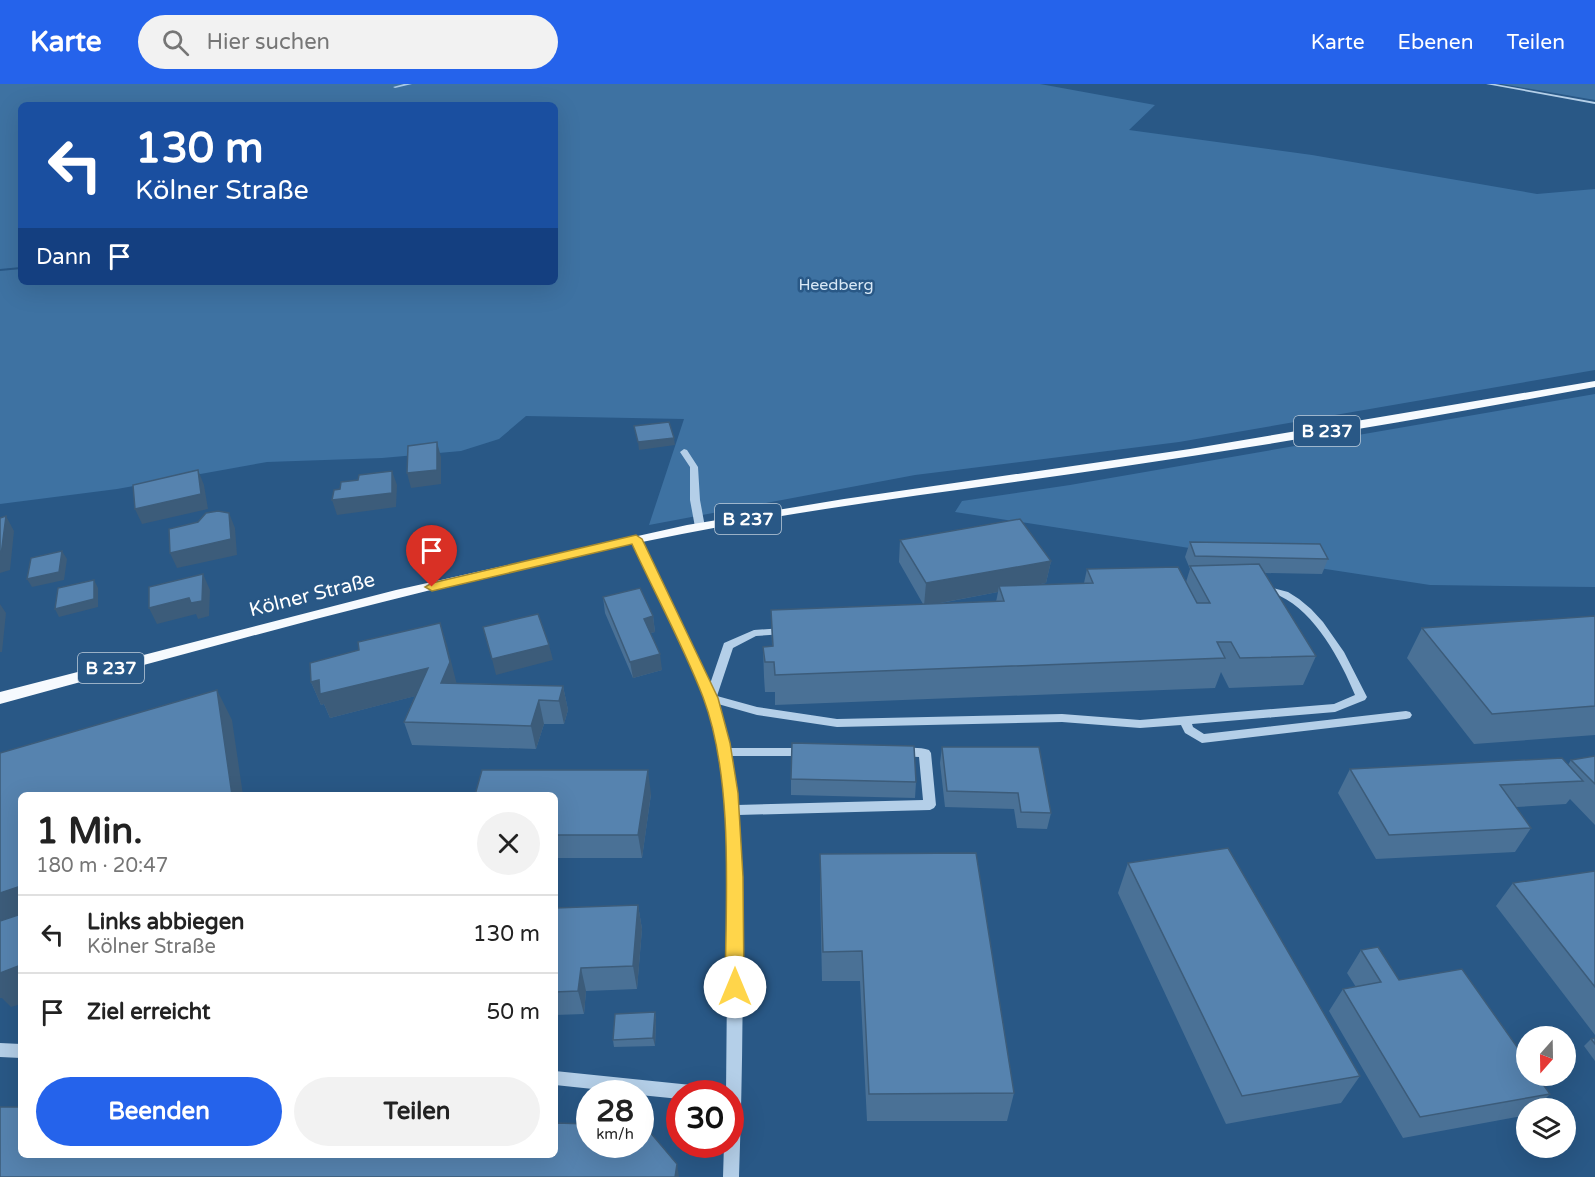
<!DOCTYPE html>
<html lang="de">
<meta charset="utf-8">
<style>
:root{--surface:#fff;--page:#f2f2f2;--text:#222;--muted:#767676;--line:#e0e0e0;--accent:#2563eb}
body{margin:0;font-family:"Varela Round",sans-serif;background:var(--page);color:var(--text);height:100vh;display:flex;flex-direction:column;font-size:22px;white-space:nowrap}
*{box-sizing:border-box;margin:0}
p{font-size:20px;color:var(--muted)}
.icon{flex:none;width:33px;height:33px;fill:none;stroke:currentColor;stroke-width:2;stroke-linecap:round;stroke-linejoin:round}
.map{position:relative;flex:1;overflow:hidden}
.sheet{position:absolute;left:18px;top:708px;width:540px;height:366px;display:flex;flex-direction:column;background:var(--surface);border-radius:9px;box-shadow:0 6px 24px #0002}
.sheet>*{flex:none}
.banner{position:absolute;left:18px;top:18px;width:540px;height:183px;border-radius:9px;box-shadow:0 6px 24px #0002;background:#1a4fa0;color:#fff;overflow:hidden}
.needle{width:39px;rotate:200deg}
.buttons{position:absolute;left:1516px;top:942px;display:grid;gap:12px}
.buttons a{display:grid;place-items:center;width:60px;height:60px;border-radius:50%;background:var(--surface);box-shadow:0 6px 24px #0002;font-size:30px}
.speed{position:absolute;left:576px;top:996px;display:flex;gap:12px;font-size:30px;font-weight:700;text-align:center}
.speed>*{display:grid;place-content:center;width:78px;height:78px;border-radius:50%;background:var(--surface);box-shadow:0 6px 24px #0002;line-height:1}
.speed small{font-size:15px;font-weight:400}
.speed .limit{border:9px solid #d22;background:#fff;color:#111}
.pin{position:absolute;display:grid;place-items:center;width:51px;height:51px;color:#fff;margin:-62px -26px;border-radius:50% 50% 50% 0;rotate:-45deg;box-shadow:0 0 6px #0007}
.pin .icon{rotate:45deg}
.me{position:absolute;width:66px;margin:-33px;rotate:0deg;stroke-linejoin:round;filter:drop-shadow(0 0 4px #0008)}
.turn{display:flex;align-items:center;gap:21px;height:126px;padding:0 18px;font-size:27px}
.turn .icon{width:78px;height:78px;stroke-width:2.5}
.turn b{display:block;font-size:42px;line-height:51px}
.then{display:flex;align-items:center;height:57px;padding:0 18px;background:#0003;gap:12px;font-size:22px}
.round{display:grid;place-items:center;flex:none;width:63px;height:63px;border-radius:32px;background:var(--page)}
.summary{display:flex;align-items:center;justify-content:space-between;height:102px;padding:0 18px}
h1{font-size:36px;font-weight:800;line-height:45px}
.primary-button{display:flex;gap:12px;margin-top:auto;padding:12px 18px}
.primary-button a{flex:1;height:69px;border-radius:36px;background:var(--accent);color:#fff;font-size:24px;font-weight:800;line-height:69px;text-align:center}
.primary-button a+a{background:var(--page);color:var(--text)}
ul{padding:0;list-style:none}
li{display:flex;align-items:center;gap:18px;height:78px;padding:0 18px;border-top:2px solid var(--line)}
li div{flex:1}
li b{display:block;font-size:22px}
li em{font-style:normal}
header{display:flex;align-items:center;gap:36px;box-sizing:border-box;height:84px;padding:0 30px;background:var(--accent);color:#fff}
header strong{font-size:28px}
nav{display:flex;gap:33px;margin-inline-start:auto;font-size:21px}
.search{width:420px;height:54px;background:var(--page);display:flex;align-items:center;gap:15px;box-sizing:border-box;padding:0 21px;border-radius:33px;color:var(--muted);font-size:22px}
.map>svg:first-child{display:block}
</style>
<header>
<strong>Karte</strong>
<div class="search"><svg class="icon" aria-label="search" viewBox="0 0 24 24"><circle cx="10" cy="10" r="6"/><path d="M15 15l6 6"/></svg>Hier suchen</div>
<nav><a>Karte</a><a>Ebenen</a><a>Teilen</a></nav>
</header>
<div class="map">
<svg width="1595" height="1093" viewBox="0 0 1595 1093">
<rect width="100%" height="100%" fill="#295886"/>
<g fill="#3e72a2">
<path d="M 0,0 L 1040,0 L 1155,21 L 1129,46 L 1312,71 L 1537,110 L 1595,105 L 1595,286 L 1179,358 L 915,391 L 649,441 L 684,335 L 526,332 L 499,355 L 461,367 L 382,374 L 267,378 L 117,405 L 0,420 L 0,187 L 21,185 L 21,198 L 555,198 L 555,21 L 21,21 L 21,183 L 0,185 Z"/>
<path d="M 1502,0 L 1595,0 L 1595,16 Z"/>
<path d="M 1595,310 L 1595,503 L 1430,501 L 955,428 L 962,417 L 1070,401 Z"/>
</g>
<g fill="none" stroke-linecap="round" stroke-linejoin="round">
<path fill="#a9cae8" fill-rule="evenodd" d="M 404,0 L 412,0 L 395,4 L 393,3 Z"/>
<g fill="#b4cfe8" fill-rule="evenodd">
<path d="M 1486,0 L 1495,0 L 1595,18 L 1595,20 Z"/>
<path d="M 684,365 L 687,366 L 698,383 L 700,416 L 705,443 L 700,446 L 695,443 L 690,416 L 690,383 L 680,368 Z"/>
<path d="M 636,452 L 641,455 L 710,600 L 724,559 L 754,546 L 829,541 L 889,529 L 1031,521 L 1069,505 L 1253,499 L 1288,508 L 1299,515 L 1311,525 L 1323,538 L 1344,568 L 1367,613 L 1365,616 L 1335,628 L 1192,640 L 1193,643 L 1204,650 L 1406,627 L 1410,628 L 1412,631 L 1410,634 L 1406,635 L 1202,659 L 1185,649 L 1181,641 L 1140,644 L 1062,638 L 837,643 L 757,631 L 718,620 L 729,664 L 804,664 L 808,665 L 810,668 L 808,671 L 804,672 L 730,672 L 737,721 L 923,716 L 919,673 L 897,672 L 895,669 L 897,666 C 906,663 920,663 929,666 L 931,669 L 936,721 L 934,724 L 930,726 L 738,731 C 745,851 743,973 739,1093 L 723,1093 L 724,1060 L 730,1060 L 730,1010 L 726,1010 L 728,793 L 724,709 L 716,659 L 705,614 L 631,455 ZM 1253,505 C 1262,507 1272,508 1280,512 C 1315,528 1341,577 1355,611 L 1334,620 L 1140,636 L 1062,630 L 837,635 L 757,623 L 717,612 L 733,564 L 756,552 L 829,547 L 889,535 L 1033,527 L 1071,511 Z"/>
<path d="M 0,959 L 21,960 L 21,974 L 0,973 Z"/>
<path d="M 555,987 L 701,1002 L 707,1005 L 709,1010 L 680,1010 L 680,1015 L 640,1011 L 640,1010 L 555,1001 Z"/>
</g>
<path fill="#f6fafe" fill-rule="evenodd" d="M 1595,297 L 1595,303 C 1437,332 1278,360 1119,383 C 974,405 827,421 682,450 C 452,495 226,559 0,620 L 0,608 L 396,506 L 687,441 L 844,415 L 1190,365 Z"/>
</g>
<g fill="#4a7196" fill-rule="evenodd">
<path d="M 900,456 L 1051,477 L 1046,499 L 1038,501 L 1084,499 L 1087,485 L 1186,498 L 1190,485 L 1185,473 L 1190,458 L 1328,475 L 1322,490 L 1264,489 L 1316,572 L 1303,601 L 1229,604 L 1221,588 L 1215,604 L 775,621 L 775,608 L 765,608 L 764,593 L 763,563 L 772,562 L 771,526 L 923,520 L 899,478 ZM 998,508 L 996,518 L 936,520 Z"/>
<path d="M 603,513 L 653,532 L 655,548 L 650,549 L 662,586 L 633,594 L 605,529 Z"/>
<path d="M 1595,532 L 1595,651 L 1474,660 L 1407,574 L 1422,544 Z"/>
<path d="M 440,539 L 456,599 L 563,602 L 568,626 L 564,640 L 544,640 L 536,665 L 412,661 L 404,638 L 415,612 L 330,634 L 324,620 L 321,621 L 311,598 L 359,566 Z"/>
<path d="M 942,663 L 1051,729 L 1047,745 L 1017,744 L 1014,725 L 945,723 L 940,679 Z"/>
<path d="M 1595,672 L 1595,741 L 1570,715 L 1566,720 L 1516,723 L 1531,744 L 1515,768 L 1376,775 L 1338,709 L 1350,685 L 1568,681 L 1571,676 Z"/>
<path d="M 791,695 L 916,698 L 915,714 L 791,711 Z"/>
<path d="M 651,710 L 642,774 L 555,774 L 555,711 Z"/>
<path d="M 820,770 L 1014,1009 L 1007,1037 L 867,1037 L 860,897 L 822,897 L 820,800 Z"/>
<path d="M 1128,779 L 1360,992 L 1341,1019 L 1226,1040 L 1118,809 Z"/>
<path d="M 1595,787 L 1595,951 L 1496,822 L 1513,799 Z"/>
<path d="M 638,821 L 642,845 L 637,905 L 586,907 L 584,930 L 555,931 L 555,824 Z"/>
<path d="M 1361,866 L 1399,896 L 1550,1010 L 1536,1024 L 1527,1024 L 1527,1031 L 1403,1054 L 1329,927 L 1343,905 L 1356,903 L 1347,889 Z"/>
<path d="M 655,928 L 656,936 L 655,962 L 614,963 L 613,956 Z"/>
<path d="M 1595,954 L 1595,977 L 1584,962 L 1591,955 Z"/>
</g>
<g fill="#3c5c7a">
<path d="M 674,354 L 675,361 L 639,366 L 638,358 Z"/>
<path d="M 437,358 L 441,373 L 441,400 L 411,404 L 407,389 Z"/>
<path d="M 198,386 L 204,401 L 208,425 L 142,440 L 135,425 Z"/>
<path d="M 392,387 L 397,401 L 396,423 L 337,431 L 332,416 Z"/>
<path d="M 229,429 L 235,444 L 237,471 L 177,484 L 170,469 Z"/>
<path d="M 6,432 L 14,447 L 10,486 L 0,489 L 0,471 Z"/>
<path d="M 62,467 L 67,475 L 64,496 L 32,503 L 27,495 Z"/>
<path d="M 1051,477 L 1046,499 L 1000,508 L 999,502 L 998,508 L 924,522 L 926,499 Z"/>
<path d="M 203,490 L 210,506 L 209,532 L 198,535 L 196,530 L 157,540 L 149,524 Z"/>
<path d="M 94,496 L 98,504 L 98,523 L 59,533 L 55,525 Z"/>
<path d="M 0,520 L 6,529 L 2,568 L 0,568 Z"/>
<path d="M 653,532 L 655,548 L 645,550 L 644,535 Z"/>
<path d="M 440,539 L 447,561 L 457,601 L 441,599 Z"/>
<path d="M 549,561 L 553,576 L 496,591 L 492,575 Z"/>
<path d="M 660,570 L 662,586 L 633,594 L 630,578 Z"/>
<path d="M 428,584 L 435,607 L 330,634 L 324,620 L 321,621 L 311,598 L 319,596 Z"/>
<path d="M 563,602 L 568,626 L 564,640 L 559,617 Z"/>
<path d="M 217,606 L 232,636 L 243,711 L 232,711 Z"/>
<path d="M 539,616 L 544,640 L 536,665 L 531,642 Z"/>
<path d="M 648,686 L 651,710 L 642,774 L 638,751 Z"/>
<path d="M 21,802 L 21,840 L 0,847 L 0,809 Z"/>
<path d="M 638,821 L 642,845 L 637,905 L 633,882 Z"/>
<path d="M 21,881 L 21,920 L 11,923 L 2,914 L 0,914 L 0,889 Z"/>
<path d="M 581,884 L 586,907 L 584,930 L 578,907 Z"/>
<path d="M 655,928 L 656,936 L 655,962 L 653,954 Z"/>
<path d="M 677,1080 L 679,1093 L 675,1093 Z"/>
</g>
<g fill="#5683af" stroke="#3c5c7a" stroke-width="1.5">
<path d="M 669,338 L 674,354 L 638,358 L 634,342 Z"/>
<path d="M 437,358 L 437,386 L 407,389 L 408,362 Z"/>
<path d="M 198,386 L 201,410 L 135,425 L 133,401 Z"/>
<path d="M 392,387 L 392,409 L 332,416 L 334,406 L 340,405 L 341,398 L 358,396 L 359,391 Z"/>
<path d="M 218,427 L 229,429 L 231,455 L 170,469 L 169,445 L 198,438 L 206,429 Z"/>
<path d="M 6,432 L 1,471 L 0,471 L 0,434 Z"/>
<path d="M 1020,435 L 1051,477 L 926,499 L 900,456 Z"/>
<path d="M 1190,458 L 1320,460 L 1328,475 L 1195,472 Z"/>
<path d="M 62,467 L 59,488 L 27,495 L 31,474 Z"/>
<path d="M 1259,480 L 1316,572 L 1240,574 L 1231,558 L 1217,558 L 1225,574 L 775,591 L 774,578 L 765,578 L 763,563 L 773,562 L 771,526 L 1004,517 L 999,502 L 1093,499 L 1087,485 L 1178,483 L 1197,519 L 1210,519 L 1190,482 Z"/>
<path d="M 203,490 L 202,517 L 191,519 L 189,514 L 149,524 L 149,503 Z"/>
<path d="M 94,496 L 94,515 L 55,525 L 58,504 Z"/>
<path d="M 640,504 L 653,532 L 644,535 L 660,570 L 630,578 L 603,513 Z"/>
<path d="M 538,530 L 549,561 L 492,575 L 483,543 Z"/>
<path d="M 1595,532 L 1595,622 L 1492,630 L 1422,544 Z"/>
<path d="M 440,539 L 450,578 L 441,599 L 563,602 L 559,617 L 539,616 L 531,642 L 404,638 L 428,584 L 320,610 L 319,596 L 311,598 L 310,579 L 359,566 L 358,558 Z"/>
<path d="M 217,606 L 232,711 L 21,711 L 21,802 L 0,809 L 0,669 Z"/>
<path d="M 792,659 L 914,662 L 916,698 L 791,695 Z"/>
<path d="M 942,663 L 1039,663 L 1051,729 L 1021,728 L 1018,709 L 947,707 Z"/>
<path d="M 1595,672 L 1595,700 L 1571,676 Z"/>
<path d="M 1562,674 L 1583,697 L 1500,701 L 1531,744 L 1389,751 L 1350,685 Z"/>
<path d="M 482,686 L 648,686 L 638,751 L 555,751 L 555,711 L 475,711 Z"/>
<path d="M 1228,764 L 1360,992 L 1242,1012 L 1128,779 Z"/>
<path d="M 976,769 L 1014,1009 L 869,1010 L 862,867 L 823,868 L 820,770 Z"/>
<path d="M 1595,787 L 1595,903 L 1513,799 Z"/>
<path d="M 638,821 L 633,882 L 581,884 L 578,907 L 555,908 L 555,824 Z"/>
<path d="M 21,830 L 21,881 L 0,889 L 0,837 Z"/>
<path d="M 1378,863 L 1399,896 L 1462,885 L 1527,977 L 1527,992 L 1537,992 L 1550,1010 L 1420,1033 L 1343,905 L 1381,898 L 1361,866 Z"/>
<path d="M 655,928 L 653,954 L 613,956 L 615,930 Z"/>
<path d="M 1595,954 L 1595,960 L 1591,955 Z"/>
<path d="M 0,1023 L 21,1023 L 21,1071 L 555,1071 L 555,1039 L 590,1040 L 590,1060 L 640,1060 L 640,1041 L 644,1041 L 677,1080 L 675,1093 L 0,1093 Z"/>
</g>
<path fill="#ffd54a" stroke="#a68a30" stroke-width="1.5" d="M 636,451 L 642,455 L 718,614 L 730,659 L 738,709 L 743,793 L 744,903 L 741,909 L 735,911 L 728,909 L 725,903 C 726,815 734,695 703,613 C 683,561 655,510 632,460 L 432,507 L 425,503 L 432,499 Z"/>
<g text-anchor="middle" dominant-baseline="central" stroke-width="5" stroke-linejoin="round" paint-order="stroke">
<g font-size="16" fill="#d8e8f6" stroke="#295886">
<text x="836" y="201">Heedberg</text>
</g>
<g fill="#295886" stroke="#bfcddb" stroke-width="1.5">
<rect x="1294" y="332" width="66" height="30" rx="4.5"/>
<rect x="715" y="420" width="66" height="30" rx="4.5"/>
<rect x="78" y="569" width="66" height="30" rx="4.5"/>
</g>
<g font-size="18" font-weight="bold" fill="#fff">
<text x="1327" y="347">B 237</text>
<text x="748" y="435">B 237</text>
<text x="111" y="584">B 237</text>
</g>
<g font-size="20" fill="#fff" stroke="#295886">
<text transform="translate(312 511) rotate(-14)">Kölner Straße</text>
</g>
</g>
</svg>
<div class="buttons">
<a><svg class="needle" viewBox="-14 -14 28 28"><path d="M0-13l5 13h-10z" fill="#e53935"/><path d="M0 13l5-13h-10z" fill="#767676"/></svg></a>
<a><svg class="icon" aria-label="layers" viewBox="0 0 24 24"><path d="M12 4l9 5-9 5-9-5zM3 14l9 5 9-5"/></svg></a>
</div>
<div class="speed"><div>28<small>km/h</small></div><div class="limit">30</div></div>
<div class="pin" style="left:432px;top:503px;background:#d93025"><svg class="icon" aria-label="arrive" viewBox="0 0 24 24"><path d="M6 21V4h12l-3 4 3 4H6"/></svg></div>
<svg class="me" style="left:735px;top:903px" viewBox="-20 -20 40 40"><circle r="19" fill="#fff"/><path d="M0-13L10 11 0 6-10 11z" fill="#ffd54a"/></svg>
<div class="banner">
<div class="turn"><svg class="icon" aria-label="left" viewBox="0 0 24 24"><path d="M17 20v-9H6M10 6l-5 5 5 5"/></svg><div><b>130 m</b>Kölner Straße</div></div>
<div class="then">Dann<svg class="icon" aria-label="arrive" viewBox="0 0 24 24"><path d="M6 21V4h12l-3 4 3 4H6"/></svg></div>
</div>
<section class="sheet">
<div class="summary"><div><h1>1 Min.</h1><p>180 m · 20:47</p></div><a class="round"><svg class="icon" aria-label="close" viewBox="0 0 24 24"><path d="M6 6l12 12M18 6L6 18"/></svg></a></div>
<ul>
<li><svg class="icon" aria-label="left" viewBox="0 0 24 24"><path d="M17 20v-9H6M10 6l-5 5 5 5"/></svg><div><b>Links abbiegen</b><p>Kölner Straße</p></div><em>130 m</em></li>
<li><svg class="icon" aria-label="arrive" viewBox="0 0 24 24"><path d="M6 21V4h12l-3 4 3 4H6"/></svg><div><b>Ziel erreicht</b></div><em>50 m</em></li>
</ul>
<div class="primary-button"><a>Beenden</a><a>Teilen</a></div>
</section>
</div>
